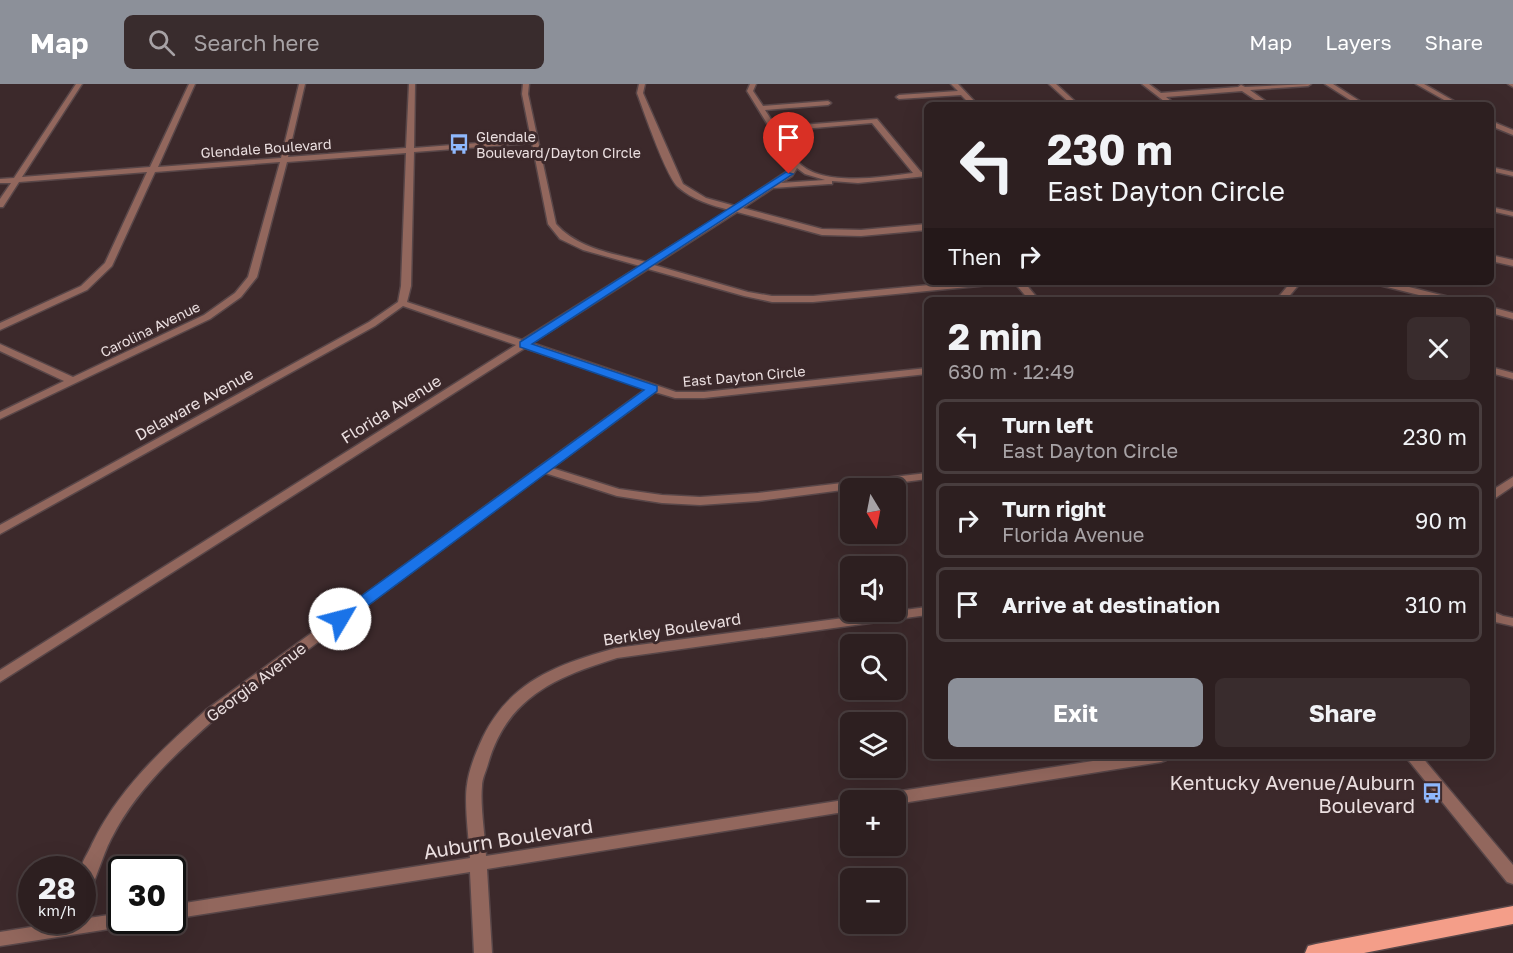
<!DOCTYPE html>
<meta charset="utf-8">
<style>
:root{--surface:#2d1f20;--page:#392c2d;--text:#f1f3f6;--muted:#a7a2a5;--line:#483d3e;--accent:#8c9099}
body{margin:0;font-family:"Golos Text",sans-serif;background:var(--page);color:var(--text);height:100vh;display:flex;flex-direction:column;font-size:22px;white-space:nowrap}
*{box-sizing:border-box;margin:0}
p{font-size:20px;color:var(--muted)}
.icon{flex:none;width:33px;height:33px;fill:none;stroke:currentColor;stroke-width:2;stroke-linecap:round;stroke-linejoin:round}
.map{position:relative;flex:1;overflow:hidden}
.panel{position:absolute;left:924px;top:213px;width:570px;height:462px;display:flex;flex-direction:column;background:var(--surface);border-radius:9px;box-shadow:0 6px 24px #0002,0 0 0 2px var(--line)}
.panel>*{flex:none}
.top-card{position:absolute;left:924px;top:18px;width:570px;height:183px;border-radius:9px;box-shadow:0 6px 24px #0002,0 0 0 2px var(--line);background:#2d1f20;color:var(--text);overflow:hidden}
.needle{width:39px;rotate:170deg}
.buttons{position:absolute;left:840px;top:394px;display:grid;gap:12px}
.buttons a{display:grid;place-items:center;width:66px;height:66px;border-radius:9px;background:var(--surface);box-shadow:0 6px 24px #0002,0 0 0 2px var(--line);font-size:30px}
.speed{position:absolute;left:18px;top:772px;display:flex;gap:12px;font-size:30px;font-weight:700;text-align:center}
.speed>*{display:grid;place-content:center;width:78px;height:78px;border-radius:50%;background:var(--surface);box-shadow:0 6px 24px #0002,0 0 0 2px var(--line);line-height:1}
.speed small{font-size:15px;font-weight:400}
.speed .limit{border:3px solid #111;border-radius:9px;background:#fff;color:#111}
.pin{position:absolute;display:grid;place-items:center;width:51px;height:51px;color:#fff;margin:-62px -26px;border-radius:50% 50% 50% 0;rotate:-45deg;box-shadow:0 0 6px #0007}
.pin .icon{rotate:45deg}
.me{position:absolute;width:66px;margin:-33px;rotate:53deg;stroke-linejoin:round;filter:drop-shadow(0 0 4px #0008)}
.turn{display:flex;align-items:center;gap:21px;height:126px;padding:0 24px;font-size:27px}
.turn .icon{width:78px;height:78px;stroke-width:2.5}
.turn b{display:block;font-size:42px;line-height:51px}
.then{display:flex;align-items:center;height:57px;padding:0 24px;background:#0003;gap:12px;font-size:22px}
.round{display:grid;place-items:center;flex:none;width:63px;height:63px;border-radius:9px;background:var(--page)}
.head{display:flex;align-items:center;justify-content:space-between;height:102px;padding:0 24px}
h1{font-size:36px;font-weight:700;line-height:45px}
.cta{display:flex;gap:12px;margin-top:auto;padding:12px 24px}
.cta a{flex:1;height:69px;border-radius:9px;background:var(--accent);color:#fff;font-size:24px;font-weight:700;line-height:69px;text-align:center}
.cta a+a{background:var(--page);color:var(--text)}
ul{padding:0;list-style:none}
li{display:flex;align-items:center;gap:18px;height:75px;margin:0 12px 9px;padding:0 12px;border:3px solid var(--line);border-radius:9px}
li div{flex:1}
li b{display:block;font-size:22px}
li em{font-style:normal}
header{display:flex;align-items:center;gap:36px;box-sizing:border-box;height:84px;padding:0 30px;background:var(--accent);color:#fff}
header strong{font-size:28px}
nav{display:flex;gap:33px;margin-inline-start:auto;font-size:21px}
.search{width:420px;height:54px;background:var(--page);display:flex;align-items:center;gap:15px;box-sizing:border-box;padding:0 21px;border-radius:9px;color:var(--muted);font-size:22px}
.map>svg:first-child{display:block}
</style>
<header>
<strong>Map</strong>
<div class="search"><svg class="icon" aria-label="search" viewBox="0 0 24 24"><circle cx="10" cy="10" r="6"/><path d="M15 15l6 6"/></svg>Search here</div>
<nav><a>Map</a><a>Layers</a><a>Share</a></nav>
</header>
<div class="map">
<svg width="1513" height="869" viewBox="0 0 1513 869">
<rect width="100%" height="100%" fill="#3c292b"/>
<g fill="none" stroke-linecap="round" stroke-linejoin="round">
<g stroke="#584648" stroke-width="3">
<g id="minor">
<path d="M 76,0 L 82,0 L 22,93 L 150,83 L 189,0 L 195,0 L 158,83 L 281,74 L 299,0 L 305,0 L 288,73 L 406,64 L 409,0 L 415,0 L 414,64 L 531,55 L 522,10 L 523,0 L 529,0 L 528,10 L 556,140 C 578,165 615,170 646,178 L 729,126 C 711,121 693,116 678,103 C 666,92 644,28 637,9 L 639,0 L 645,0 L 643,9 L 683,100 L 706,114 L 735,122 L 786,88 L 792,80 L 747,7 L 750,0 L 756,0 L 753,7 L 763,22 L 828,17 L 831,19 L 828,21 L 765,26 L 776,43 L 877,35 L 921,88 L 927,88 L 927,92 L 858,99 L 832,97 L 832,100 L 829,100 L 773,104 L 743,124 L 822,145 L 861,146 L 927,140 L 927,146 L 861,152 L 822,151 L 737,128 L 654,181 L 748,208 L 772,212 L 813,212 L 961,198 L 994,198 L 989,201 L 813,218 L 772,218 L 744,212 L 648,185 L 532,259 L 676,308 L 704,308 L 927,284 L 927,290 L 704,314 L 675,314 L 655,308 L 552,384 L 619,405 L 662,411 L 700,413 L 758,409 L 927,389 L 927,395 L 758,417 L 700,421 L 662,419 L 617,412 L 545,389 L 216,634 C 176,669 135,707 111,755 C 102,773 97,793 88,811 L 82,813 C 82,804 81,792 81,786 C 81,778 89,768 92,760 C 118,706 161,666 206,626 L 646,305 L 525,264 L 0,598 L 0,586 L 516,261 L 403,222 L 375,242 L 0,450 L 0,441 L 369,238 L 398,218 L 401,202 L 406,69 L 287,78 L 257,193 L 241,213 L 210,235 L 0,335 L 0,328 L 64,297 L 0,267 L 0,260 L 73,293 L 204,231 L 235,209 L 248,193 L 280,78 L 155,88 L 112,182 L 87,206 L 0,246 L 0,239 L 81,202 L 105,179 L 147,88 L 19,98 L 3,123 L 0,123 L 0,115 L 11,99 L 0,99 L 0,95 L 14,94 ZM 872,39 L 913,89 C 882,93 823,103 799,79 C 791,70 785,57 779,47 ZM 532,59 L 548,140 L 560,155 L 583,166 L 640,182 L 522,256 L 407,218 L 411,202 L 414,68 ZM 797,84 L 805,90 L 825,96 L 781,99 L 792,92 Z"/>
<path d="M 951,0 L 958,0 L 978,21 L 971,21 L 961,11 L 899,15 L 896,13 L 899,11 L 958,7 Z"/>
<path d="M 1049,0 L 1056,0 L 1079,21 L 1072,21 Z"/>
<path d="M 1142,0 L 1149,0 L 1161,9 L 1238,3 L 1241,1 L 1245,3 L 1311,0 L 1308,2 L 1250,6 L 1271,21 L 1263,21 L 1242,7 L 1166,13 L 1176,21 L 1169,21 Z"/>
<path d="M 1325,0 L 1333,0 L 1366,21 L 1358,21 Z"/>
<path d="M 1416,0 L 1424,0 L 1461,21 L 1453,21 Z"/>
<path d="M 1508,0 L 1513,0 L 1513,3 Z"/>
<path d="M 1491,37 L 1513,46 L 1513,51 L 1491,42 Z"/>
<path d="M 1491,83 L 1513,88 L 1513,92 L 1491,87 Z"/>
<path d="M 1491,123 L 1513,128 L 1513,132 L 1491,127 Z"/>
<path d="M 1491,171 L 1513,176 L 1513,182 L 1491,177 Z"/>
<path d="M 1014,198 L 1024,198 L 1039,216 L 1029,216 Z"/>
<path d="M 1291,198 L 1301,198 L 1286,216 L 1276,216 Z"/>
<path d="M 1373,198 L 1389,198 L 1453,214 L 1455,216 L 1439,216 L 1375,200 Z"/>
<path d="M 1491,223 L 1513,229 L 1513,235 L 1491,229 Z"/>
<path d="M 1491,283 L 1513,289 L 1513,295 L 1491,289 Z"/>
<path d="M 1513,393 L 1513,402 L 1491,417 L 1491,407 Z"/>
<path d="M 927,523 L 927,531 L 617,574 C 556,593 507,613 488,680 C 486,687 482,695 482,702 C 480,722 485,751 486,772 L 850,715 L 856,717 L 850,717 L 850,727 L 487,785 L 492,869 L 474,869 L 470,788 L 172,835 L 172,821 L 470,774 C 469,755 464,719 467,701 C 469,685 476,668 483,653 C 511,596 559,580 616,564 Z"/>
<path d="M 1491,527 L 1503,532 L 1513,534 L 1513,542 L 1491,537 Z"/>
<path d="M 1125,672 L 1168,672 L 1166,676 L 1161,678 L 896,720 L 896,717 L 867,717 L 870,713 L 875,711 Z"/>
<path d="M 1405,672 L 1421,672 L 1513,781 L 1513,800 L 1507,798 Z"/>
<path d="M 122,829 L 122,837 L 130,837 L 128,841 L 122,843 L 0,862 L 0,848 L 69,837 L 82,837 L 82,835 Z"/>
</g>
</g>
<g stroke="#584648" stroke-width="3">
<path id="primary" d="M 1513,822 L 1513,840 L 1364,869 L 1305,869 L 1308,862 L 1316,860 Z"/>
</g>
<use href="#minor" fill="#92675d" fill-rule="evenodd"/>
<use href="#primary" fill="#f49e89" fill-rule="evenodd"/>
</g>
<path fill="#1a73e8" stroke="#114b97" stroke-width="1.5" d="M 786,88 L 793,90 L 532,260 L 657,302 L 657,307 L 346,538 L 335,538 L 333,535 L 335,531 L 644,306 L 520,263 L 520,258 Z"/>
<defs>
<g id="bus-bare" transform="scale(1.62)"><path d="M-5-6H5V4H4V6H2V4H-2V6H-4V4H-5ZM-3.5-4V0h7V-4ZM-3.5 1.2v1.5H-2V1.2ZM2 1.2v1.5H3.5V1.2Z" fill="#8fb8fd" stroke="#3c292b" stroke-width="2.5" paint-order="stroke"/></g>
</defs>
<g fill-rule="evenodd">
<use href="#bus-bare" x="459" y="60"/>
<use href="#bus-bare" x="1432" y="709"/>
</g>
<g text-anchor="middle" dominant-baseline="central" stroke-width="6" stroke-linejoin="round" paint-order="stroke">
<g font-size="14" fill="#ebdfe0" stroke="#3c292b" text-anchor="start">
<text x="476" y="52">Glendale<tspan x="476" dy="16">Boulevard/Dayton Circle</tspan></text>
</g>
<g font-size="14" fill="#ebdfe0" stroke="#3c292b">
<text transform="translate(266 64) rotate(-4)">Glendale Boulevard</text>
<text transform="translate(150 245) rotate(-26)">Carolina Avenue</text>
<text transform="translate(744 292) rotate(-5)">East Dayton Circle</text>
</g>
<g font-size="16" fill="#ebdfe0" stroke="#3c292b">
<text transform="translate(194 320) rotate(-29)">Delaware Avenue</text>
<text transform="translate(391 325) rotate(-32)">Florida Avenue</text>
<text transform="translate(672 545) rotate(-9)">Berkley Boulevard</text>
<text transform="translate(256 598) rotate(-37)">Georgia Avenue</text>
</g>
<g font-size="20" fill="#ebdfe0" stroke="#3c292b" text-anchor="end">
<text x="1415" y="698">Kentucky Avenue/Auburn<tspan x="1415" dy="23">Boulevard</tspan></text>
</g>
<g font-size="20" fill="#ebdfe0" stroke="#3c292b">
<text transform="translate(508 754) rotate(-9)">Auburn Boulevard</text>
</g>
</g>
</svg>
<div class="buttons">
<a><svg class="needle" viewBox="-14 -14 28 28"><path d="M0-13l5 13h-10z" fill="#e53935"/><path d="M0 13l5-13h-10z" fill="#a7a2a5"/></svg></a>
<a><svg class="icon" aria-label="sound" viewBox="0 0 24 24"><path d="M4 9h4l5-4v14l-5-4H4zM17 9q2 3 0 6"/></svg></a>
<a><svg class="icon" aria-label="search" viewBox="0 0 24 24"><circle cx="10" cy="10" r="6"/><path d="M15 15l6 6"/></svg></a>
<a><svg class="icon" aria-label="layers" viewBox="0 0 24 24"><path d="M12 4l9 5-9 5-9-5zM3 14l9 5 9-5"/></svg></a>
<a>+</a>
<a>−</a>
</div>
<div class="speed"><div>28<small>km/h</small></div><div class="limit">30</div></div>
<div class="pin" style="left:789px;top:90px;background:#d93025"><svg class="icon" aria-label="arrive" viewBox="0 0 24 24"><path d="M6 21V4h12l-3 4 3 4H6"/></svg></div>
<svg class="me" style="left:340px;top:535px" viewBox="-20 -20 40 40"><circle r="19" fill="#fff"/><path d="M0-13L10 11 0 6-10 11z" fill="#1a73e8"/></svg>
<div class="top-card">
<div class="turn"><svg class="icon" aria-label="left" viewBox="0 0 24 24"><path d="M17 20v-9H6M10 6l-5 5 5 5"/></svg><div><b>230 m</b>East Dayton Circle</div></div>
<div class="then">Then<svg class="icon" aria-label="right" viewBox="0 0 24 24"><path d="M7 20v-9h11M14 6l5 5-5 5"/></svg></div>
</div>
<section class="panel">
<div class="head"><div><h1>2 min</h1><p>630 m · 12:49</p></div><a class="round"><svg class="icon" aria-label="close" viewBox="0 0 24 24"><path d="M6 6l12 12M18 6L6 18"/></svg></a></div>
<ul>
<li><svg class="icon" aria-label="left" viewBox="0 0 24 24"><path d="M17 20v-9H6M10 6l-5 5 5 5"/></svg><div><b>Turn left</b><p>East Dayton Circle</p></div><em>230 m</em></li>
<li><svg class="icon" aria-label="right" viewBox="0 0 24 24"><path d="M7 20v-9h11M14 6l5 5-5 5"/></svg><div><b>Turn right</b><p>Florida Avenue</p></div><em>90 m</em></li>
<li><svg class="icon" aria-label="arrive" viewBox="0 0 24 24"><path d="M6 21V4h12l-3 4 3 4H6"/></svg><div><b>Arrive at destination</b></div><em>310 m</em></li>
</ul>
<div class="cta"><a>Exit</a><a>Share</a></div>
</section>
</div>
